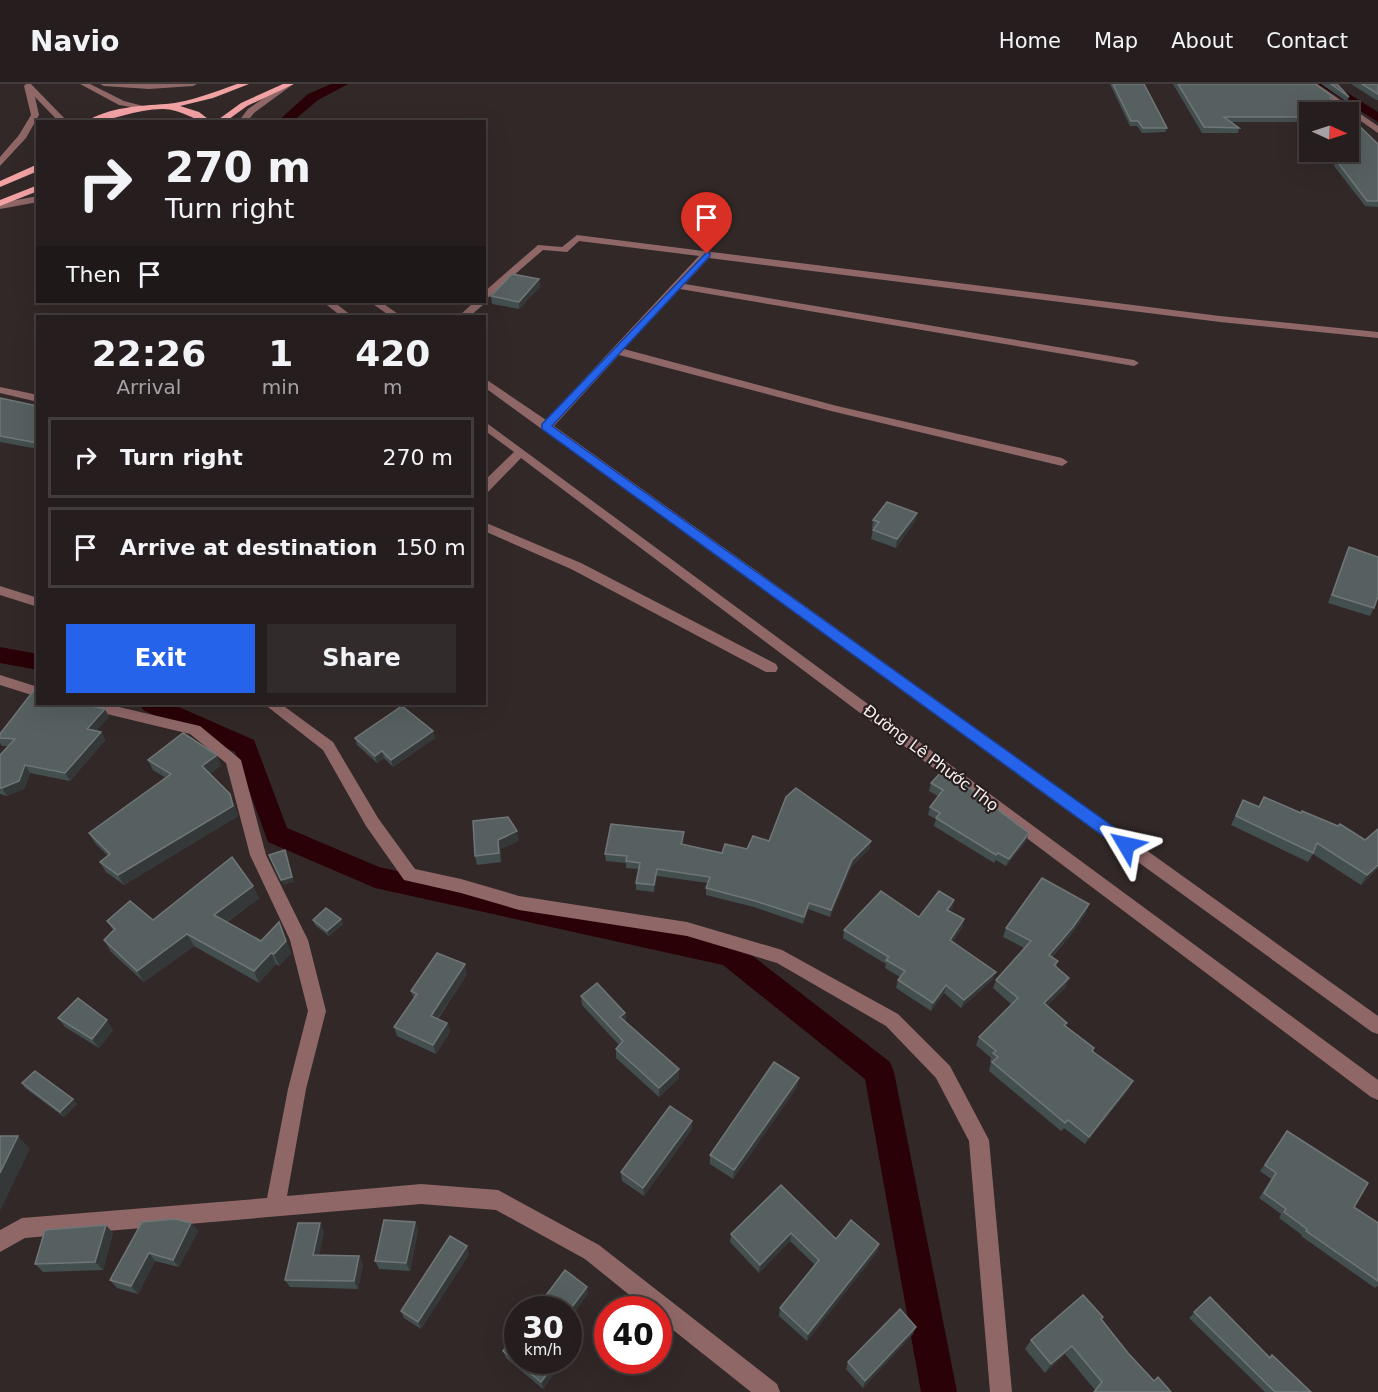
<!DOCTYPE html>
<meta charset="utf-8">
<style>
:root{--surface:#261e1e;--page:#322b2b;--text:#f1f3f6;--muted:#a4a2a4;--line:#423c3c;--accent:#2563eb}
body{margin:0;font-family:"DejaVu Sans",sans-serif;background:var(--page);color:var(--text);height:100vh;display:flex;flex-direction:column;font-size:22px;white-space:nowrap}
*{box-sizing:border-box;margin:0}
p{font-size:20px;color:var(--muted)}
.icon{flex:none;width:33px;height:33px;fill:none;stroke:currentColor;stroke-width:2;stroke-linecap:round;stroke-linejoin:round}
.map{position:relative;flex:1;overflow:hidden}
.drawer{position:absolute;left:36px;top:231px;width:450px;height:390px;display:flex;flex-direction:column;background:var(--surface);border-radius:0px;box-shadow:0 6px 24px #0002,0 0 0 2px var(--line)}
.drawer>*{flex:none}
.banner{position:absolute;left:36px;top:36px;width:450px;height:183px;border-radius:0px;box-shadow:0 6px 24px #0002,0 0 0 2px var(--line);background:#261e1e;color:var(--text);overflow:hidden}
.needle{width:39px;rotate:93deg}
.controls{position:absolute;left:1299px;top:18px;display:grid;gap:12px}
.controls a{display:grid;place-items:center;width:60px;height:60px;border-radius:0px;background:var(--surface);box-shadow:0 6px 24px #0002,0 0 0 2px var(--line);font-size:30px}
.speed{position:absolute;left:504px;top:1212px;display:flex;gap:12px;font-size:30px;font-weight:700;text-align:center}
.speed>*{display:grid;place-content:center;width:78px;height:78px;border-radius:50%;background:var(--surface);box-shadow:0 6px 24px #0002,0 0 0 2px var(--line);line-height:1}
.speed small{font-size:15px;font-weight:400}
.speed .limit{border:9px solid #d22;background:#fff;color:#111}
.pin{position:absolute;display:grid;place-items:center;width:51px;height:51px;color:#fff;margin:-62px -26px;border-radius:50% 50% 50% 0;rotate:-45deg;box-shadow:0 0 6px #0007}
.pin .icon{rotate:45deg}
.me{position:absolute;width:66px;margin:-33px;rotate:306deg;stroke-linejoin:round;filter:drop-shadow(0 0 4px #0008)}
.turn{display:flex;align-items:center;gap:21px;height:126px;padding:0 30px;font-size:27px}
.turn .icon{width:78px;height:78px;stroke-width:2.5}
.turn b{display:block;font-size:42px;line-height:51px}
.then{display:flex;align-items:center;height:57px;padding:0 30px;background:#0003;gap:12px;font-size:22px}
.eta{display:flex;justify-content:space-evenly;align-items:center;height:102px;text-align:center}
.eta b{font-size:36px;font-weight:700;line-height:42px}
.action{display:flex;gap:12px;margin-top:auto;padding:12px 30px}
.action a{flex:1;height:69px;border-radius:0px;background:var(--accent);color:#fff;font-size:24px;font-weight:700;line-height:69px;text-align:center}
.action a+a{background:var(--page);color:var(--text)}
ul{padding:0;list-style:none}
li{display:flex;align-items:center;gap:18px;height:81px;margin:0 12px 9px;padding:0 18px;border:3px solid var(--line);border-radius:0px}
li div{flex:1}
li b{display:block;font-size:22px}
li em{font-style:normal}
header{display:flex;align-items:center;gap:36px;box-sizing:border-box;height:84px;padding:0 30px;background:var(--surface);border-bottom:2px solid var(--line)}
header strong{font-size:28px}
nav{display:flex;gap:33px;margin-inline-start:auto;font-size:21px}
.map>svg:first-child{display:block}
</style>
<header>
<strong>Navio</strong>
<nav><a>Home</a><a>Map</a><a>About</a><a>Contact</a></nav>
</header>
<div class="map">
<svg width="1378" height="1308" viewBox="0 0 1378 1308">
<rect width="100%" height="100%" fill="#322828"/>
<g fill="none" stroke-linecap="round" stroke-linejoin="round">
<g fill="#290106" fill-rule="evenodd">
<path d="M 331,0 L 348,0 L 318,16 L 292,38 L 277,38 L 308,10 Z"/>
<path d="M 1318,0 L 1333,0 L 1378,28 L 1378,38 Z"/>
<path d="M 0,563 L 38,570 L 38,586 L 0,579 Z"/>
<path d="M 140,620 L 172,620 L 254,656 L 287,744 L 379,783 L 741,863 L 890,978 L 894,988 L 957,1308 L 921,1308 L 865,995 L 723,881 L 375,804 L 268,758 L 235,668 L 143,626 Z"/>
</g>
<g fill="#8f6767" fill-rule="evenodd">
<path d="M 26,0 L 31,0 L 68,38 L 59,38 L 35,13 L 39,31 L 26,54 L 0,82 L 0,73 L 19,51 L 31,31 L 24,2 Z"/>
<path d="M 80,0 L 90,0 L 124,17 L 147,23 L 143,25 L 119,21 Z"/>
<path d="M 100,0 L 197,0 L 193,2 L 149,5 L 104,2 Z"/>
<path d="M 284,0 L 292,1 L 254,29 L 247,38 L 238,38 L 248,25 Z"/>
<path d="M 1308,0 L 1317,0 L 1378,42 L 1378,49 Z"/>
<path d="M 38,112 L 38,118 L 0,125 L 0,119 Z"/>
<path d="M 577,151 L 1220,232 L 1378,248 L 1378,254 L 1220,238 L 709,174 L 685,200 L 1134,276 L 1139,279 L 1134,282 L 680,205 L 624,265 L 837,322 L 1062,374 L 1068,378 L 1062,382 L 831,327 L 619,271 L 554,342 L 1378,932 L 1378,950 L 1372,948 L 484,303 L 484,294 L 546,336 L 699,172 L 579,157 L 567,168 L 543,166 L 484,217 L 484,208 L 538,161 L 562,163 Z"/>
<path d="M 484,217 L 485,218 L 484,220 L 470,232 L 459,232 L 474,218 Z"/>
<path d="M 323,218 L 334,218 L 352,232 L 341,232 Z"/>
<path d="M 370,218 L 381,218 L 401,232 L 390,232 Z"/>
<path d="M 0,303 L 38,311 L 38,318 L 0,309 Z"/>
<path d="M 484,337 L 1378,996 L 1378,1016 L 1371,1013 L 521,374 L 488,408 L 484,409 L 484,397 L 514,368 L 484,346 Z"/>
<path d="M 484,438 L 581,479 L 776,580 L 778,584 L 776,588 L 766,588 L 571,485 L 484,447 Z"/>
<path d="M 0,502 L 38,514 L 38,523 L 0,511 Z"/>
<path d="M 0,591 L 38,603 L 38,613 L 0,601 Z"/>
<path d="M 79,620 L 106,620 L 200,642 L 241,676 L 266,771 L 308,856 L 326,927 L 306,1005 L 287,1112 L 421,1100 L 498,1106 L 599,1161 L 777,1300 L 780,1308 L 751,1308 L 658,1234 L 658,1226 L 648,1226 L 585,1175 L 496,1126 L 421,1120 L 25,1154 L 0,1168 L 0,1146 L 22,1134 L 267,1114 L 288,1005 L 308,927 L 290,856 L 250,771 L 226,679 L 190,650 L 86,625 Z"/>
<path d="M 264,620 L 281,620 L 333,658 L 378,734 L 415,785 L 461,795 L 519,812 L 687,838 L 782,866 L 898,930 L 950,982 L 989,1056 L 1012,1308 L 990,1308 L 969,1057 L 936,994 L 886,942 L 777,879 L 687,852 L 519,826 L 461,809 L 404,796 L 366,742 L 323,666 Z"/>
</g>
<g fill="#f3a2a4" fill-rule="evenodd">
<path d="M 237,0 L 249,0 L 213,14 L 180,22 L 199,28 L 212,38 C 195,38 181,25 163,25 C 135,25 111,38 85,38 C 109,23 139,22 166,20 C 189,18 215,8 237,0 Z"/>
<path d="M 283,0 L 294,0 L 247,22 L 225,38 L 215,38 L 241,19 Z"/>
<path d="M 38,80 L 38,87 L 0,103 L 0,97 Z"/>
<path d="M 38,101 L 38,107 L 0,122 L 0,116 Z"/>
</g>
</g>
<g fill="#434e4f">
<path d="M 1110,0 L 1144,0 L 1167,44 L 1165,48 L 1142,49 L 1137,42 L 1130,42 Z"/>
<path d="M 1173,0 L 1315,0 L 1333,13 L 1332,16 L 1310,28 L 1310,46 L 1301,38 L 1232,38 L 1239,44 L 1238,49 L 1202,49 Z"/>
<path d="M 1321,0 L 1337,0 L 1349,13 L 1347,18 Z"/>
<path d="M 1351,0 L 1378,0 L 1378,16 L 1376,16 Z"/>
<path d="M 1378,60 L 1378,123 L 1365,122 L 1334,82 L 1336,76 L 1338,76 L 1339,74 L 1341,74 L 1333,68 L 1348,68 Z"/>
<path d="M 539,195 L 540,203 L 519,225 L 492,220 L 491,212 Z"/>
<path d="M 0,314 L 38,322 L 38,365 L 0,358 Z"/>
<path d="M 917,429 L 915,437 L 896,464 L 871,455 L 873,446 L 874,445 L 872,444 L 873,436 Z"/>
<path d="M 1349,463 L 1374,524 L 1370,532 L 1328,519 L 1345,471 Z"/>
<path d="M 109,633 L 96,647 L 101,648 L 105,656 L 70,697 L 30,689 L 24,705 L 7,712 L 0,710 L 0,671 L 8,662 L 2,662 L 0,659 L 0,650 Z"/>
<path d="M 433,647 L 435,654 L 393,683 L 384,674 L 377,679 L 357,661 L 355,654 Z"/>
<path d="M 148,676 L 221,681 L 210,690 L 230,710 L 234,720 L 238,732 L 124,801 L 106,788 L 100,778 L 108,772 L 95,759 L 89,749 L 166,694 L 153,686 Z"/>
<path d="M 931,699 L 1029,749 L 1026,757 L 1006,782 L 996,776 L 994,779 L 934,742 L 936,735 L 928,731 L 930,723 L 938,712 L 929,707 Z"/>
<path d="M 1243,716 L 1259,722 L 1365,756 L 1378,745 L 1378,784 L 1361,801 L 1313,770 L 1308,778 L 1231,741 Z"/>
<path d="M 684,748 L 683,761 L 722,769 L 747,765 L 769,757 L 870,764 L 851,783 L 830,833 L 808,825 L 803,840 L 754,823 L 706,811 L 706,804 L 708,799 L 657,792 L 654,808 L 636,806 L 636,799 L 639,785 L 626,784 L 626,779 L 606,777 L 605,770 Z"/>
<path d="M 519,757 L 500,765 L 501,778 L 477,781 L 475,772 Z"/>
<path d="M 259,814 L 227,838 L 261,857 L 279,838 L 291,869 L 279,882 L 276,880 L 259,899 L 194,862 L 144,898 L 111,868 L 104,856 L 113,846 L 107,837 L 153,836 Z"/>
<path d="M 954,816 L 952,824 L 949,827 L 964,835 L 962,844 L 952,858 L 993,895 L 961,924 L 944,909 L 931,927 L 896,904 L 898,896 L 900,893 L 885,884 L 886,880 L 843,854 L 844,846 L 919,833 Z"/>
<path d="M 1086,829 L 1070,852 L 1052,873 L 1058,877 L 1056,883 L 1066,903 L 1047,921 L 1067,939 L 1066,942 L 1094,964 L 1093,967 L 1129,1005 L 1085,1060 L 1064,1044 L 1061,1047 L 989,987 L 991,979 L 990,978 L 991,974 L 976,961 L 979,953 L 1012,921 L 993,904 L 996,896 L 1024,864 L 1003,853 L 1006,844 Z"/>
<path d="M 341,835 L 343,840 L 329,852 L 315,841 L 313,836 Z"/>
<path d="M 467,890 L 438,935 L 447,939 L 450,948 L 436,970 L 397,952 L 394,943 L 414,915 L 411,907 Z"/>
<path d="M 581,912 L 625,929 L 626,938 L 679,994 L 659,1013 L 616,974 L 616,965 L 619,961 L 582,921 Z"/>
<path d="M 58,934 L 113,946 L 99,964 L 65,943 Z"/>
<path d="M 22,999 L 73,1015 L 77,1020 L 64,1033 L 25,1004 Z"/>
<path d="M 797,1003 L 733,1095 L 710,1080 L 710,1071 Z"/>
<path d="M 692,1037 L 692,1045 L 644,1112 L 622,1097 L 621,1088 Z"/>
<path d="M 1287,1047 L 1354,1123 L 1378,1139 L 1378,1203 L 1377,1202 L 1375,1204 L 1301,1152 L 1302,1151 L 1279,1134 L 1281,1130 L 1259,1114 L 1271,1095 L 1260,1087 Z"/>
<path d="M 781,1101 L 836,1155 L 879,1160 L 877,1168 L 807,1257 L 779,1232 L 780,1224 L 815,1181 L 790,1157 L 759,1189 L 730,1158 L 731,1150 Z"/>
<path d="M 415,1138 L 418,1146 L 410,1187 L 379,1185 L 375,1177 Z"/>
<path d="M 191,1139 L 198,1147 L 179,1183 L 155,1177 L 138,1210 L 117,1204 L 110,1196 Z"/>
<path d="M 324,1147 L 319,1171 L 363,1180 L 358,1205 L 290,1203 L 285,1196 Z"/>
<path d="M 113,1149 L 103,1186 L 43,1188 L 35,1180 Z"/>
<path d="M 469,1170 L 421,1245 L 404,1234 L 401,1227 Z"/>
<path d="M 1210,1213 L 1270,1273 L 1272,1271 L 1311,1308 L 1265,1308 L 1189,1234 Z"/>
<path d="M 1103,1233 L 1102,1236 L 1128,1269 L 1154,1297 L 1171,1308 L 1095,1306 L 1065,1270 L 1045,1289 L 1025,1265 L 1031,1256 Z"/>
<path d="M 913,1250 L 863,1304 L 846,1285 L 848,1278 Z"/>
<path d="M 503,1267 L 518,1276 L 562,1276 L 562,1279 L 543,1305 L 506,1274 Z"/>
</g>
<g fill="#343838">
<path d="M 539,195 L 540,203 L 519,225 L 519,218 Z"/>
<path d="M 917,429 L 915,437 L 896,464 L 897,455 Z"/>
<path d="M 105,625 L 109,633 L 91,653 L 87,645 Z"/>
<path d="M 433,647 L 435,654 L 393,683 L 391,676 Z"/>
<path d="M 101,648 L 105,656 L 70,697 L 65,689 Z"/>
<path d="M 382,667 L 384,674 L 377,679 L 375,672 Z"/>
<path d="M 217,671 L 221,681 L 207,692 L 202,682 Z"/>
<path d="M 25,681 L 30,689 L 24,705 L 7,712 L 2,704 Z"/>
<path d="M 230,710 L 234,720 L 238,732 L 124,801 L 118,791 Z"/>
<path d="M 517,747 L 519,757 L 500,765 L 501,778 L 498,756 Z"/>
<path d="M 1029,749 L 1026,757 L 1006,782 L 1009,775 Z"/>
<path d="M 871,757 L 870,764 L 851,783 L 830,833 L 831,826 L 852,776 Z"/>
<path d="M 285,766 L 294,798 L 283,801 L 281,796 Z"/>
<path d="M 1378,781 L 1378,784 L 1361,801 L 1367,791 Z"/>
<path d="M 657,785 L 657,792 L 654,808 L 654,801 Z"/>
<path d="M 253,802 L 259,814 L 220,842 L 214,831 Z"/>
<path d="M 954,816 L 952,824 L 944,834 L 947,826 Z"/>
<path d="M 809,819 L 808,825 L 803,840 L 804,833 Z"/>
<path d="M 1089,820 L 1086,829 L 1070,852 L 1045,880 L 1049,871 Z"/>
<path d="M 341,835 L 343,840 L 329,852 L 327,847 Z"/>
<path d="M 964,835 L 962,844 L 948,864 L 950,856 Z"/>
<path d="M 279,838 L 291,869 L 279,882 L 274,870 Z"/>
<path d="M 187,850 L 194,862 L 144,898 L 137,887 Z"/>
<path d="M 271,869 L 276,880 L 259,899 L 254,887 Z"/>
<path d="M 465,880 L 467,890 L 433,941 L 431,932 Z"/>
<path d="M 996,888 L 993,895 L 961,924 L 964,916 Z"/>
<path d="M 1069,894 L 1066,903 L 1041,928 L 1044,919 Z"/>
<path d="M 946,901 L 944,909 L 931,927 L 933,919 Z"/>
<path d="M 625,929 L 626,938 L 620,933 Z"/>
<path d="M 107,936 L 113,946 L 99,964 L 92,955 Z"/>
<path d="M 447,939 L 450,948 L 436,970 L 433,961 Z"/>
<path d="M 679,985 L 679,994 L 659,1013 L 659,1004 Z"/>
<path d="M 799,994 L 797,1003 L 733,1095 L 734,1086 Z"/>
<path d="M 1133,997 L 1129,1005 L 1085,1060 L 1089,1053 Z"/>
<path d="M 73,1015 L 77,1020 L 64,1033 L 60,1028 Z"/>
<path d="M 692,1037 L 692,1045 L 644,1112 L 643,1104 Z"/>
<path d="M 18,1052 L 30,1065 L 0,1127 L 0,1089 Z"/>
<path d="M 415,1138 L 418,1146 L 410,1187 L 406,1179 Z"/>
<path d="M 191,1139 L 198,1147 L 179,1183 L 173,1176 Z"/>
<path d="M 320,1139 L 324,1147 L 318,1179 L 313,1171 Z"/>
<path d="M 106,1141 L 113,1149 L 103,1186 L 95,1178 Z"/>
<path d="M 791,1149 L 790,1157 L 759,1189 L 760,1181 Z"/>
<path d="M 879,1160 L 877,1168 L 807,1257 L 808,1250 Z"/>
<path d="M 467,1162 L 469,1170 L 421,1245 L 418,1238 Z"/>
<path d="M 149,1169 L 155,1177 L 138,1210 L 131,1202 Z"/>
<path d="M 359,1172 L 363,1180 L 358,1205 L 354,1197 Z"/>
<path d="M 587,1203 L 588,1210 L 568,1237 L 568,1228 Z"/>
<path d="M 916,1243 L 913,1250 L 863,1304 L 865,1297 Z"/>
<path d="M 1072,1262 L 1065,1270 L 1045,1289 L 1051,1280 Z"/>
<path d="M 558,1276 L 562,1276 L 562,1279 L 543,1305 L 541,1298 Z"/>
</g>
<g fill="#566060" stroke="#707677" stroke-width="1.5">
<path d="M 1113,0 L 1144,0 L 1167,44 L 1143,44 L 1138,37 L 1131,37 Z"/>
<path d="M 1178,0 L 1315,0 L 1333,13 L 1330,14 L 1346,28 L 1310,28 L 1310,39 L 1303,33 L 1224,33 L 1239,44 L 1204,43 Z"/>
<path d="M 1331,0 L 1337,0 L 1349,13 Z"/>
<path d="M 1362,0 L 1378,0 L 1378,10 Z"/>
<path d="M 1348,31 L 1378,60 L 1378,117 L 1367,117 L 1336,76 L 1341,76 L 1339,74 L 1349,73 L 1342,68 L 1348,68 Z"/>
<path d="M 512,190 L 539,195 L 519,218 L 491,212 Z"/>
<path d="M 0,314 L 38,322 L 38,359 L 0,352 Z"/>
<path d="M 887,418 L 917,429 L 897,455 L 873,446 L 879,438 L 873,436 Z"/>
<path d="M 1349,463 L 1378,473 L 1378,512 L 1374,524 L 1332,511 Z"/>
<path d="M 38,601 L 38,620 L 82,620 L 105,625 L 87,645 L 101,648 L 65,689 L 25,681 L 19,697 L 2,704 L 0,704 L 0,671 L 15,655 L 0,654 L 0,650 Z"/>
<path d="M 402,622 L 433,647 L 391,676 L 382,667 L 375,672 L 355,654 Z"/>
<path d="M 183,649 L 217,671 L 202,682 L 230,710 L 233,722 L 118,791 L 100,778 L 110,770 L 89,749 L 171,690 L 148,676 Z"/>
<path d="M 944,685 L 1029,749 L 1009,775 L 998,769 L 996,771 L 936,734 L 940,729 L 930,723 L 943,706 L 931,699 Z"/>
<path d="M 796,704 L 871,757 L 852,776 L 831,826 L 809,819 L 804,833 L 755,817 L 706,804 L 710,793 L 657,785 L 654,801 L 636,799 L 640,779 L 626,777 L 627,772 L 605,770 L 611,740 L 684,748 L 681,760 L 722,769 L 725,760 L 747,765 L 753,752 L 769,757 L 786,713 Z"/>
<path d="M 1264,713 L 1301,729 L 1302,727 L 1338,742 L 1340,740 L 1365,756 L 1378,745 L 1378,781 L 1367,791 L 1317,759 L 1313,769 L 1236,732 L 1243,716 L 1259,723 Z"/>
<path d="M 508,733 L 517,747 L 498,756 L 499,769 L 475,772 L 473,737 Z"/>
<path d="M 285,766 L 292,793 L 281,796 L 269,771 Z"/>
<path d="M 232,773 L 253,802 L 214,831 L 261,857 L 279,838 L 286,857 L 274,870 L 271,869 L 254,887 L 187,850 L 137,887 L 104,856 L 115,845 L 107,837 L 130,817 L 153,836 Z"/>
<path d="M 1042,794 L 1089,820 L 1073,843 L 1049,871 L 1058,877 L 1054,881 L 1069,894 L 1044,919 L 1067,939 L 1064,941 L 1094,964 L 1092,967 L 1133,997 L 1089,1053 L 1068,1036 L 1065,1039 L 992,978 L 998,973 L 993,969 L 996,967 L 979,953 L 1018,914 L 996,896 L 1031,857 L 1006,844 Z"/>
<path d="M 881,807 L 919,833 L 939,807 L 954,816 L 947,826 L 964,835 L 950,856 L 996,888 L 964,916 L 946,901 L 933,919 L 898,896 L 905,887 L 886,876 L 889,873 L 844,846 Z"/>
<path d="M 326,824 L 341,835 L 327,847 L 313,836 Z"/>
<path d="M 437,869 L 465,880 L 431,932 L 447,939 L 433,961 L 394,943 L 417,910 L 411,907 Z"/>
<path d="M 597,899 L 625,929 L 620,933 L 679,985 L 659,1004 L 616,965 L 623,957 L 581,912 Z"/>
<path d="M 78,914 L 107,936 L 92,955 L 58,934 Z"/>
<path d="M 774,978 L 799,994 L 734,1086 L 710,1071 Z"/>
<path d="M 35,987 L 73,1015 L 60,1028 L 22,999 Z"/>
<path d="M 670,1022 L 692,1037 L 643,1104 L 621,1088 Z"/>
<path d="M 1287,1047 L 1368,1099 L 1354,1123 L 1378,1139 L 1378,1197 L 1306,1147 L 1307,1145 L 1284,1128 L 1286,1125 L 1264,1109 L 1276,1089 L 1265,1081 Z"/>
<path d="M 0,1052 L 18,1052 L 0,1089 Z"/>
<path d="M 781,1101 L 836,1155 L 851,1136 L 879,1160 L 808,1250 L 780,1224 L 819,1176 L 791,1149 L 760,1181 L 731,1150 Z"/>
<path d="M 175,1135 L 191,1139 L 173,1176 L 149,1169 L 131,1202 L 110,1196 L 142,1138 Z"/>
<path d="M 384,1136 L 415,1138 L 406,1179 L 375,1177 Z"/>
<path d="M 298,1139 L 320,1139 L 313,1171 L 359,1172 L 354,1197 L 285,1196 Z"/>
<path d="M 106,1141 L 95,1178 L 35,1180 L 45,1146 Z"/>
<path d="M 450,1152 L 467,1162 L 418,1238 L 401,1227 Z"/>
<path d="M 565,1186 L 587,1203 L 568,1228 L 568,1226 L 535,1226 Z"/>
<path d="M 1083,1211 L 1103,1233 L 1101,1235 L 1128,1269 L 1154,1297 L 1158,1293 L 1171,1308 L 1094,1308 L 1102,1298 L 1072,1262 L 1051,1280 L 1031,1256 Z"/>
<path d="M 1210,1213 L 1270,1274 L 1272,1271 L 1311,1308 L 1275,1308 L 1194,1228 Z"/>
<path d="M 900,1225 L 916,1243 L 865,1297 L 848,1278 Z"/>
<path d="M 518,1248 L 518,1276 L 558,1276 L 541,1298 L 503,1267 Z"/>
</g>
<path fill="#2563eb" stroke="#184099" stroke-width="1.5" d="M 707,168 L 710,169 L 710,172 L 552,342 L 1132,756 L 1134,761 L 1132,765 L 1121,765 L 542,345 L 542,340 Z"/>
<g text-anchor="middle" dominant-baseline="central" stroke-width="4.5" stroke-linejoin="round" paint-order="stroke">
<g font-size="16" fill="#f8f0f0" stroke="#281e1e">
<text transform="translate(931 674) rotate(37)">Đường Lê Phước Thọ</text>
</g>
</g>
</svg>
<div class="controls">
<a><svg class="needle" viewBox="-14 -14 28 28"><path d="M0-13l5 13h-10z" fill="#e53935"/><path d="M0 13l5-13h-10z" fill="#a4a2a4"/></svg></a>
</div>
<div class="speed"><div>30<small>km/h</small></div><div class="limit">40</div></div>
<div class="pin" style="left:707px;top:170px;background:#d93025"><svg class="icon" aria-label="arrive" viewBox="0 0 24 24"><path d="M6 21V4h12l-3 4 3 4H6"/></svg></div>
<svg class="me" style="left:1126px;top:761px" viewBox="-20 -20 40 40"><path d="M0-17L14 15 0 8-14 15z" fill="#2563eb" stroke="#fff" stroke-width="4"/></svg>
<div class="banner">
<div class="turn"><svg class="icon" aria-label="right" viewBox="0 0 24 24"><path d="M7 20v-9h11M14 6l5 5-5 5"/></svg><div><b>270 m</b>Turn right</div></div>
<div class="then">Then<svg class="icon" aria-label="arrive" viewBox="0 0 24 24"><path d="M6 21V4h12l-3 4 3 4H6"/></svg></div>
</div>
<section class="drawer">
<div class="eta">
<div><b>22:26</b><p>Arrival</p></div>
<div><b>1</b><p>min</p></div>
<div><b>420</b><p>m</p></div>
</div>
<ul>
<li><svg class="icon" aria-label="right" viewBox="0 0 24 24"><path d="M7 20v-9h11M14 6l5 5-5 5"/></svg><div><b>Turn right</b></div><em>270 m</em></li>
<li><svg class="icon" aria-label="arrive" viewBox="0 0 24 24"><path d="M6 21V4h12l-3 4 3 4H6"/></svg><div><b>Arrive at destination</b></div><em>150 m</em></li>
</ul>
<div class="action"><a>Exit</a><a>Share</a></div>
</section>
</div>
